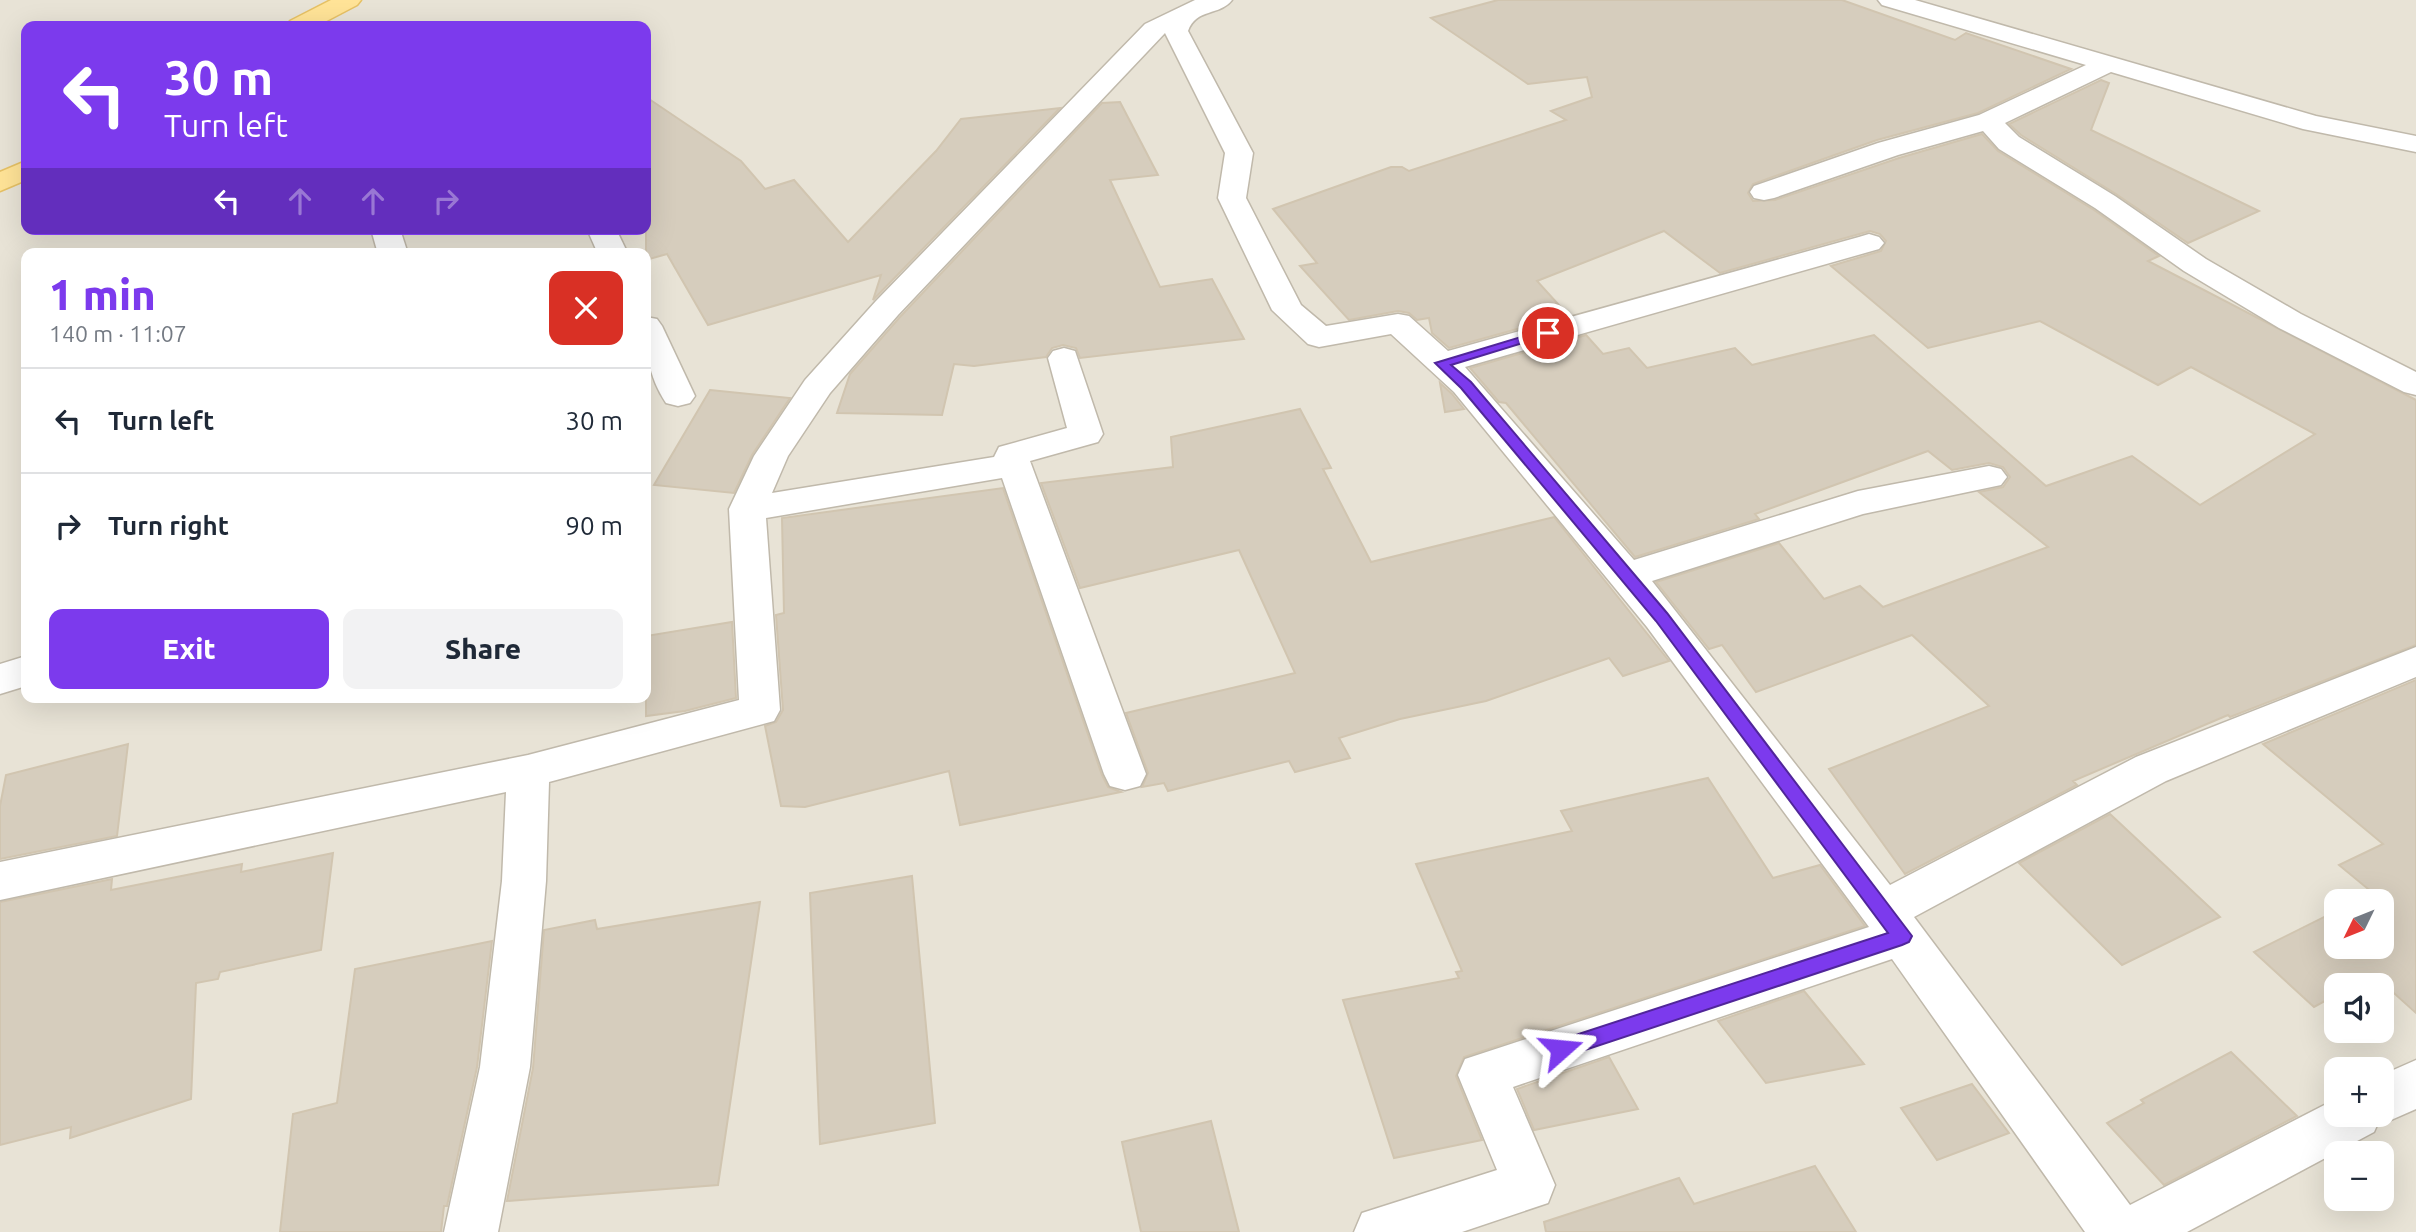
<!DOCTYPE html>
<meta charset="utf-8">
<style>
:root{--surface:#fff;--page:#f2f2f3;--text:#1f2937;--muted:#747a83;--line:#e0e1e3;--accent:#7c3aed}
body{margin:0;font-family:Ubuntu,sans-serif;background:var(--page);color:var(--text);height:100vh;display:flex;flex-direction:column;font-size:26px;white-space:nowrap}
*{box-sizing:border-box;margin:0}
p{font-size:23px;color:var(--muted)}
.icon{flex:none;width:38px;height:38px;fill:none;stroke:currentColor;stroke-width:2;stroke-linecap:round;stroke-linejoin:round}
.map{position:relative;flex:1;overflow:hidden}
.panel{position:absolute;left:21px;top:248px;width:630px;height:455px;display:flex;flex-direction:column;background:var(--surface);border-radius:14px;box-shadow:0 7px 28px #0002}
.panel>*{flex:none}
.banner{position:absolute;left:21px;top:21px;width:630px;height:214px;border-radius:14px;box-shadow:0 7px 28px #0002;background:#7c3aed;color:#fff;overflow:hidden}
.needle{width:46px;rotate:227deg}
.fabs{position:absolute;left:2324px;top:889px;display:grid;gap:14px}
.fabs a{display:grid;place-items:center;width:70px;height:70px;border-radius:14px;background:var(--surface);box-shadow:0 7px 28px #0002;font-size:35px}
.pin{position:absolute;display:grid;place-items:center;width:60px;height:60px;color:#fff;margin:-30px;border:4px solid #fff;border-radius:50%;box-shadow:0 2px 7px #0007}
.me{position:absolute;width:77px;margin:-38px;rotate:72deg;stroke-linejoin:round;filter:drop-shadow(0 0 5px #0008)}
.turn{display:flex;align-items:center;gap:24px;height:147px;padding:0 28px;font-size:32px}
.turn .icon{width:91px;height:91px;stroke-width:2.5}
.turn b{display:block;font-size:49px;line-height:60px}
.lanes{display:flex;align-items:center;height:66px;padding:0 28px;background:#0003;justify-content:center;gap:35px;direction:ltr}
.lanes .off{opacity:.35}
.round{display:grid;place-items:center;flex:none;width:74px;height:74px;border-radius:14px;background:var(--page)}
.overview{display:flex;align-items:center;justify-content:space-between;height:119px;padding:0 28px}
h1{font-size:42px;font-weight:800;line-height:52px;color:var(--accent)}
.primary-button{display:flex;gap:14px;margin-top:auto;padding:14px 28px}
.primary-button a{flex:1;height:80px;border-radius:14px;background:var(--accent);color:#fff;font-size:28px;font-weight:800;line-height:80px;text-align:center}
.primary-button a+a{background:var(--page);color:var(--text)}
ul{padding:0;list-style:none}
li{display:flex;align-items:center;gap:21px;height:105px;padding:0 28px;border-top:2px solid var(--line)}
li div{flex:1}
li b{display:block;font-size:26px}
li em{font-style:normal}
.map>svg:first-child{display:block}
</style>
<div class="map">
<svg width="2416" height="1232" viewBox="0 0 2416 1232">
<rect width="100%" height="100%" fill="#f4f1e8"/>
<path fill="#e8e3d6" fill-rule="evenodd" d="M 0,0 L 2416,0 L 2416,1232 L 0,1232 ZM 26,26 L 646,26 L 646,229 L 26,229 ZM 26,254 L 646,254 L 646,698 L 26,698 ZM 2336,901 L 2382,901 L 2382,947 L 2336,947 ZM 2336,985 L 2382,985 L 2382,1031 L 2336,1031 ZM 2336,1069 L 2382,1069 L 2382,1115 L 2336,1115 ZM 2336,1153 L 2382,1153 L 2382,1199 L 2336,1199 Z"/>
<g fill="#d6cdbd" stroke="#d1c5b0" stroke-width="2">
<path d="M 1498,0 L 1842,0 L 1955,40 L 1966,33 L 2071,69 L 1978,113 L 1877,140 L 1753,184 L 1748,193 L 1753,201 L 1775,200 L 1899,158 L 1982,134 L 1998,151 L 2094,210 L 2159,256 L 2148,261 L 2416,400 L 2416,645 L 2230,717 L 2228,715 L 2073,781 L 2077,785 L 1905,874 L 1829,769 L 1989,706 L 1912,635 L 1756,692 L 1722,645 L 1709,649 L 1656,582 L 1779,543 L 1824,599 L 1860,586 L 1883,607 L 2048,547 L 1979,492 L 2003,487 L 2010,477 L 2003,467 L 1989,463 L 1952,470 L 1928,451 L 1755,514 L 1759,519 L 1635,557 L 1506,403 L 1499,402 L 1470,368 L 1586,335 L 1603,354 L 1629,348 L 1647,368 L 1735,348 L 1752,365 L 1874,335 L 2046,486 L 2132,456 L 2200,505 L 2315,434 L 2191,367 L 2158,385 L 2040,321 L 1928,348 L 1831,266 L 1881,251 L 1886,241 L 1880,234 L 1870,231 L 1720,273 L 1664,231 L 1537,281 L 1568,315 L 1449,348 L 1432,333 L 1429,318 L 1417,320 L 1409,313 L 1398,311 L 1349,320 L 1300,266 L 1317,263 L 1273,209 L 1391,167 L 1402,167 L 1409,171 L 1566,120 L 1551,111 L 1592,97 L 1587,77 L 1528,84 L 1431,18 Z"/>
<path d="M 2101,80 L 2109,83 L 2091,130 L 2259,211 L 2188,243 L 2116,194 L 2021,135 L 2009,124 Z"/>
<path d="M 646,97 L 741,161 L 765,189 L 794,180 L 848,242 L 936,151 L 961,119 L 1060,108 L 873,300 L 881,275 L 708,325 L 667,254 L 646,260 Z"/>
<path d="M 1120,102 L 1158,175 L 1110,180 L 1160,287 L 1212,279 L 1244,339 L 1080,358 L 1076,348 L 1063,345 L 1052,348 L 1046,357 L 974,366 L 954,364 L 942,415 L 837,413 L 850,374 L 900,317 L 1102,103 Z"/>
<path d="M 1440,383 L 1452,394 L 1464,409 L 1445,412 Z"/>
<path d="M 710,390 L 790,398 L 752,455 L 734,493 L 654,485 Z"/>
<path d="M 1300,409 L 1331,468 L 1323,469 L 1371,562 L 1554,517 L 1669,661 L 1623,676 L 1609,658 L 1486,701 L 1400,719 L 1339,738 L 1350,758 L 1295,772 L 1289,761 L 1168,791 L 1164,783 L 1142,787 L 1148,773 L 1126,713 L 1295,673 L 1239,550 L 1080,588 L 1041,483 L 1173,467 L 1171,437 Z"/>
<path d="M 1003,488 L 1102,775 L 1108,787 L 1121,792 L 960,825 L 949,771 L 805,807 L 781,806 L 765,726 L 776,722 L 783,710 L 776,615 L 784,613 L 782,518 Z"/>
<path d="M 732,622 L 736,698 L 685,711 L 646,716 L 646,636 Z"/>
<path d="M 2416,680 L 2416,1013 L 2375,976 L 2356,985 L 2336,985 L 2336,995 L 2314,1007 L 2254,952 L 2336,911 L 2336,947 L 2382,947 L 2382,901 L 2357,901 L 2373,893 L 2339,865 L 2383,844 L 2263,744 Z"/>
<path d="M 128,744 L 117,836 L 0,859 L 0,806 L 6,775 Z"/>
<path d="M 1708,778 L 1773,878 L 1820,865 L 1865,926 L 1464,1057 L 1456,1076 L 1482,1140 L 1394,1158 L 1343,1000 L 1459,978 L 1456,972 L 1462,971 L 1416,864 L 1572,831 L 1561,811 Z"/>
<path d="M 2110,814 L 2220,917 L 2122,965 L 2019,863 Z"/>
<path d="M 333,853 L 321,950 L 220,972 L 218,979 L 196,983 L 191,1099 L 70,1138 L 71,1127 L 0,1145 L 0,902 L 112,879 L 111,890 L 242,864 L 241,872 Z"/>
<path d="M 912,876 L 935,1123 L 820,1144 L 810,893 Z"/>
<path d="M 760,902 L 718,1185 L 507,1201 L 533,1068 L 544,930 L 595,920 L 597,929 Z"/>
<path d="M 492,941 L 477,1067 L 447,1206 L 444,1206 L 441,1232 L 280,1232 L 293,1114 L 337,1103 L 355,969 Z"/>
<path d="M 1804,991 L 1864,1064 L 1766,1083 L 1718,1021 Z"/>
<path d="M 2231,1052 L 2297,1116 L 2164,1185 L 2107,1123 L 2144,1103 L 2141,1100 Z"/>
<path d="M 1609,1057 L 1638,1109 L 1534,1130 L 1517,1089 Z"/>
<path d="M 1972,1084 L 2009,1133 L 1937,1160 L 1901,1108 Z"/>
<path d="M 1211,1121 L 1239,1232 L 1141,1232 L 1122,1142 Z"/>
<path d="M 1815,1166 L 1856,1232 L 1546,1232 L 1544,1222 L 1679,1178 L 1694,1204 Z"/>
</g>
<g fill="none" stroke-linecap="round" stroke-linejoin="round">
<g stroke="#c0b9ab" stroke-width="3">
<g id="minor">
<path d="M 1195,0 L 1232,0 C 1220,16 1196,8 1188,31 L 1253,153 L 1246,198 L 1301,305 L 1326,326 L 1398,314 L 1409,316 L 1448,351 L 1859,237 L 1869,234 L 1879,237 L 1884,243 L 1879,249 L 1465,367 L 1634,560 L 1858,491 L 1989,466 L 2001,469 L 2007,477 L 2001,485 L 1863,514 L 1652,581 L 1890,885 L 2136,757 L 2416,647 L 2416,677 L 2166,781 L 1914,917 L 2130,1205 L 2336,1099 L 2336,1115 L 2382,1115 L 2382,1075 L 2416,1060 L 2416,1109 L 2382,1124 L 2378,1123 L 2374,1132 L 2187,1232 L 2085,1232 L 1892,959 L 1513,1087 L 1555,1185 L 1548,1203 L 1462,1232 L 1354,1232 L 1362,1213 L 1497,1170 L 1458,1075 L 1465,1059 L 1869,927 L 1647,627 L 1454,392 L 1391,334 L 1319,347 L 1308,344 L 1272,310 L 1218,198 L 1225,153 L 1165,33 L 898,315 L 830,393 L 788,456 L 772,493 L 994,457 L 999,447 L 1067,428 L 1048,358 L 1053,351 L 1064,348 L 1075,351 L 1103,434 L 1098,442 L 1030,461 L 1146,774 L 1140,786 L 1125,790 L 1110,786 L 1104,774 L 1002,478 L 766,518 L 780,710 L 774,721 L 549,782 L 546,881 L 530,1067 L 498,1232 L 444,1232 L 480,1067 L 502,881 L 506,792 L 0,900 L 0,862 L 528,755 L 739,700 L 729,509 L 754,456 L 805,380 L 876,301 L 1145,24 Z"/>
<path d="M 1878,0 L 1915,0 L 2316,116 L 2416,136 L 2416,152 L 2303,129 L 2111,72 L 2005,123 L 2019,137 L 2115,196 L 2206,259 L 2301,314 L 2416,372 L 2416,395 L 2404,392 L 2279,328 L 2184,271 L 2095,208 L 1999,149 L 1983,131 L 1898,155 L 1774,198 L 1764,200 L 1754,198 L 1750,192 L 1754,186 L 1878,143 L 1979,115 L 2086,65 L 1882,5 Z"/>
<path d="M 371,229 L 400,229 L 408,254 L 378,254 Z"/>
<path d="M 587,229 L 616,229 L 628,254 L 598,254 Z"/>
<path d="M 646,317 L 657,319 L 662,326 L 695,396 L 690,403 L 678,406 L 666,403 C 648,376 645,349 646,317 Z"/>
<path d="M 26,656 L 26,686 L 0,694 L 0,664 Z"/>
</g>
</g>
<g stroke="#e6c165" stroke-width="3">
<g id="major">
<path d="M 331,0 L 361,0 L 357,5 L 317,26 L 287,26 L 290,21 Z"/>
<path d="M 26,161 L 26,180 L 0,191 L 0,172 Z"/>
</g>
</g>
<use href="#minor" fill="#fff" fill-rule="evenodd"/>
<use href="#major" fill="#ffe397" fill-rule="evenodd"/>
</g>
<path fill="#7c3aed" stroke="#51269a" stroke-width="2" d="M 1544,330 L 1555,333 L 1451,365 L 1471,382 L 1667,613 L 1912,936 L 1909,942 L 1902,945 L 1561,1058 L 1554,1055 L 1551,1049 L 1554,1042 L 1888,933 L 1656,621 L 1461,388 L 1435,363 Z"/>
</svg>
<div class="fabs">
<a><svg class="needle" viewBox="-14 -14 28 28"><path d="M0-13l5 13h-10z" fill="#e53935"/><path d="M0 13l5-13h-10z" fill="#747a83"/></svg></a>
<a><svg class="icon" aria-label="sound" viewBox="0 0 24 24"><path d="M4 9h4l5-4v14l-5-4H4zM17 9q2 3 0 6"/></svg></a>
<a>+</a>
<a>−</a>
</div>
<div class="pin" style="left:1548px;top:333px;background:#d93025"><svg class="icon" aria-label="arrive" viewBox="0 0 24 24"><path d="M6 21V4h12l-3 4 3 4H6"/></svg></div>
<svg class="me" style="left:1561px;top:1049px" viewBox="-20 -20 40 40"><path d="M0-17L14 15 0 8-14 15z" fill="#7c3aed" stroke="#fff" stroke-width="4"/></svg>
<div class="banner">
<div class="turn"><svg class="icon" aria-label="left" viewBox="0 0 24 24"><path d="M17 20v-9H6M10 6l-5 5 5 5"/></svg><div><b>30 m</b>Turn left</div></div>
<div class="lanes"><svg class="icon" aria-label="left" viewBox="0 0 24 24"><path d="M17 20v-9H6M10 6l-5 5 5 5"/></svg><svg class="icon off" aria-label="ahead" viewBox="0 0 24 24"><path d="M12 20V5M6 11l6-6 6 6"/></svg><svg class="icon off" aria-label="ahead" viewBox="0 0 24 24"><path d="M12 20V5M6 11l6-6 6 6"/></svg><svg class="icon off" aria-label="right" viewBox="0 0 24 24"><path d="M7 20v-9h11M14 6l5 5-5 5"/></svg></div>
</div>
<section class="panel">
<div class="overview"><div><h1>1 min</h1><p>140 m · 11:07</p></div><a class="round" style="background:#d93025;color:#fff"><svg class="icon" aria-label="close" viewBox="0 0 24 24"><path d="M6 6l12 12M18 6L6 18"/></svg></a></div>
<ul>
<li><svg class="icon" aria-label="left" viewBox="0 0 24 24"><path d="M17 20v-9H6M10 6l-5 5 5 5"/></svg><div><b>Turn left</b></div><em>30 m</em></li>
<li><svg class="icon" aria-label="right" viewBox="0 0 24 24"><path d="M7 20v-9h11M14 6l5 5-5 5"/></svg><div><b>Turn right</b></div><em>90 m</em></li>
</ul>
<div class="primary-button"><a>Exit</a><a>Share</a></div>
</section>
</div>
